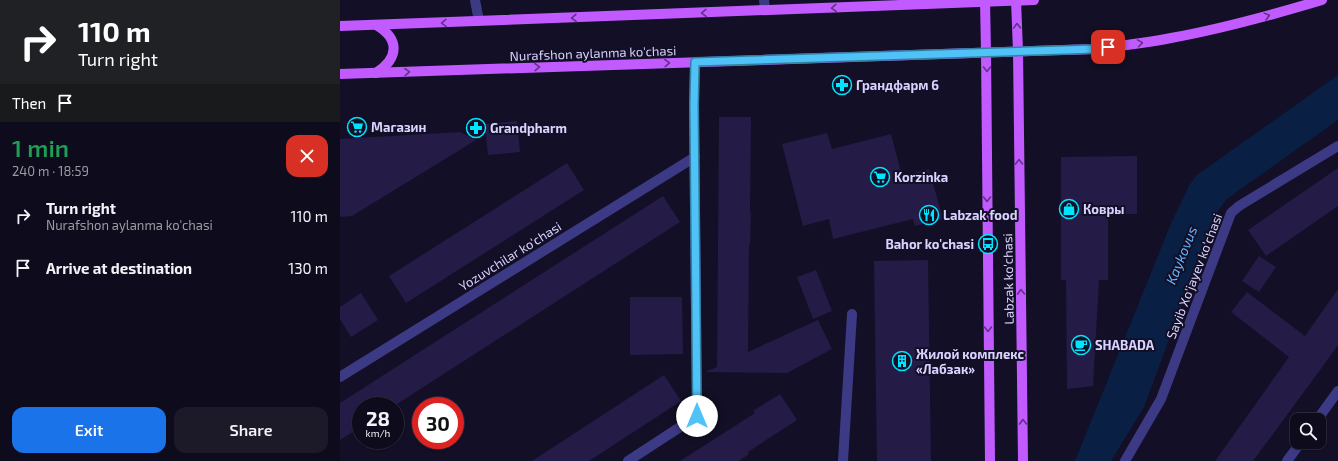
<!DOCTYPE html>
<meta charset="utf-8">
<style>
:root{--surface:#0e0b1c;--page:#1c1929;--text:#f1f3f6;--muted:#9b9ba3;--line:#2e2b3b;--accent:#1a73e8}
body{margin:0;font-family:"Exo 2",sans-serif;background:var(--page);color:var(--text);height:100vh;display:flex;flex-direction:column;font-size:15px;white-space:nowrap}
*{box-sizing:border-box;margin:0}
p{font-size:13px;color:var(--muted)}
.icon{flex:none;width:22px;height:22px;fill:none;stroke:currentColor;stroke-width:2;stroke-linecap:round;stroke-linejoin:round}
.map{position:relative;flex:1;overflow:hidden}
.sheet{display:flex;flex-direction:column;background:var(--surface);width:340px}
.sheet>*{flex:none}
.guide{background:#202124;color:#fff;overflow:hidden}
.buttons{position:absolute;left:950px;top:413px;display:grid;gap:8px}
.buttons a{display:grid;place-items:center;width:36px;height:36px;border-radius:8px;background:var(--surface);box-shadow:0 1px 3px #0004,0 0 0 1px var(--line);font-size:20px}
.speed{position:absolute;left:12px;top:397px;display:flex;gap:8px;font-size:20px;font-weight:700;text-align:center}
.speed>*{display:grid;place-content:center;width:52px;height:52px;border-radius:50%;background:var(--surface);box-shadow:0 1px 3px #0004,0 0 0 1px var(--line);line-height:1}
.speed small{font-size:10px;font-weight:400}
.speed .limit{border:6px solid #d22;background:#fff;color:#111}
.pin{position:absolute;display:grid;place-items:center;width:34px;height:34px;color:#fff;margin:-17px;border-radius:8px;box-shadow:0 2px 6px #0006}
.me{position:absolute;width:44px;margin:-22px;rotate:0deg;stroke-linejoin:round;filter:drop-shadow(0 0 3px #0008)}
.turn{display:flex;align-items:center;gap:14px;height:84px;padding:0 12px;font-size:18px}
.turn .icon{width:52px;height:52px;stroke-width:2.5}
.turn b{display:block;font-size:28px;line-height:34px}
.then{display:flex;align-items:center;height:38px;padding:0 12px;background:#0003;gap:8px;font-size:15px}
.round{display:grid;place-items:center;flex:none;width:42px;height:42px;border-radius:12px;background:var(--page)}
.head{display:flex;align-items:center;justify-content:space-between;height:68px;padding:0 12px}
h1{font-size:24px;font-weight:600;line-height:30px;color:#1e9e55}
.action{display:flex;gap:8px;margin-top:auto;padding:8px 12px}
.action a{flex:1;height:46px;border-radius:12px;background:var(--accent);color:#fff;font-size:16px;font-weight:600;line-height:46px;text-align:center}
.action a+a{background:var(--page);color:var(--text)}
ul{padding:0;list-style:none}
li{display:flex;align-items:center;gap:12px;height:52px;padding:0 12px}
li div{flex:1}
li b{display:block;font-size:15px}
li em{font-style:normal}
main{display:flex;flex:1;min-height:0}
.map>svg:first-child{display:block}
</style>
<main>
<section class="sheet">
<div class="guide">
<div class="turn"><svg class="icon" aria-label="right" viewBox="0 0 24 24"><path d="M7 20v-9h11M14 6l5 5-5 5"/></svg><div><b>110 m</b>Turn right</div></div>
<div class="then">Then<svg class="icon" aria-label="arrive" viewBox="0 0 24 24"><path d="M6 21V4h12l-3 4 3 4H6"/></svg></div>
</div>
<div class="head"><div><h1>1 min</h1><p>240 m · 18:59</p></div><a class="round" style="background:#d93025;color:#fff"><svg class="icon" aria-label="close" viewBox="0 0 24 24"><path d="M6 6l12 12M18 6L6 18"/></svg></a></div>
<ul>
<li><svg class="icon" aria-label="right" viewBox="0 0 24 24"><path d="M7 20v-9h11M14 6l5 5-5 5"/></svg><div><b>Turn right</b><p>Nurafshon aylanma ko'chasi</p></div><em>110 m</em></li>
<li><svg class="icon" aria-label="arrive" viewBox="0 0 24 24"><path d="M6 21V4h12l-3 4 3 4H6"/></svg><div><b>Arrive at destination</b></div><em>130 m</em></li>
</ul>
<div class="action"><a>Exit</a><a>Share</a></div>
</section>
<div class="map">
<svg width="998" height="461" viewBox="0 0 998 461">
<rect width="100%" height="100%" fill="#130f26"/>
<path fill="#0a1f44" d="M 998,75 L 998,120 L 895,193 L 886,200 L 875,215 L 804,407 L 771,461 L 735,461 L 832,221 L 850,184 L 857,175 Z"/>
<g fill="#241b47">
<path d="M 379,117 L 411,117 L 410,213 L 411,213 L 410,245 L 409,245 L 408,352 L 478,320 L 492,349 L 447,373 L 365,372 L 377,367 Z"/>
<path d="M 177,121 L 180,152 L 148,155 L 145,124 Z"/>
<path d="M 120,132 L 136,140 L 12,216 L 0,217 L 0,139 Z"/>
<path d="M 487,133 L 492,149 L 551,134 L 562,176 L 589,169 L 603,219 L 575,226 L 573,219 L 493,239 L 489,219 L 463,226 L 442,144 Z"/>
<path d="M 797,156 L 797,214 L 768,214 L 768,280 L 759,280 L 753,386 L 727,389 L 726,280 L 721,280 L 721,157 Z"/>
<path d="M 227,163 L 244,190 L 66,303 L 49,276 Z"/>
<path d="M 998,168 L 998,206 L 926,256 L 908,230 Z"/>
<path d="M 323,196 L 340,222 L 54,406 L 21,406 L 21,427 L 0,440 L 0,403 Z"/>
<path d="M 919,256 L 936,267 L 919,292 L 902,281 Z"/>
<path d="M 588,260 L 591,461 L 537,461 L 534,261 Z"/>
<path d="M 476,270 L 492,311 L 473,319 L 457,277 Z"/>
<path d="M 998,289 L 998,345 L 978,373 L 913,461 L 875,461 L 949,357 L 891,312 L 907,292 L 965,336 Z"/>
<path d="M 21,293 L 38,320 L 11,337 L 0,319 L 0,307 Z"/>
<path d="M 290,297 L 342,297 L 343,354 L 290,355 Z"/>
<path d="M 324,375 L 341,401 L 315,418 L 249,461 L 192,461 Z"/>
<path d="M 440,394 L 457,420 L 408,452 L 409,454 L 399,461 L 340,461 L 415,413 L 413,411 Z"/>
</g>
<g fill="none" stroke-linecap="round" stroke-linejoin="round">
<g stroke="#3d3a85" stroke-width="10">
<path d="M 135,0 L 139,21"/>
<path d="M 424,0 L 425,10"/>
<path d="M 0,377 L 355,157"/>
<path d="M 977,420 L 998,391"/>
<path d="M 288,461 L 357,416 L 354,105 L 355,62"/>
<path d="M 503,461 L 512,314"/>
<path d="M 785,461 L 821,399 L 891,213 L 899,206 L 998,146"/>
<path d="M 947,461 L 961,442"/>
</g>
<g stroke="#c25bff" stroke-width="10">
<path d="M 645,0 L 646,52 L 650,461"/>
<path d="M 676,0 L 678,51 L 683,461"/>
<path d="M 36,25 C 60,39 59,58 36,73"/>
<path d="M 0,26 L 694,0"/>
<path d="M 0,74 L 755,49 C 780,46 806,43 831,38 C 882,29 932,15 982,0"/>
</g>
</g>
<defs><path id="oneway-chevron" d="M-2-3.5L2.5 0L-2 3.5" fill="none" stroke-width="1.6" stroke-linecap="round" stroke-linejoin="round"/></defs>
<g stroke="#623188">
<use href="#oneway-chevron" transform="translate(494 8) rotate(178)"/>
<use href="#oneway-chevron" transform="translate(364 13) rotate(178)"/>
<use href="#oneway-chevron" transform="translate(927 16) rotate(-15)"/>
<use href="#oneway-chevron" transform="translate(234 18) rotate(178)"/>
<use href="#oneway-chevron" transform="translate(104 23) rotate(178)"/>
<use href="#oneway-chevron" transform="translate(677 26) rotate(-92)"/>
<use href="#oneway-chevron" transform="translate(800 43) rotate(-9)"/>
<use href="#oneway-chevron" transform="translate(327 63) rotate(-2)"/>
<use href="#oneway-chevron" transform="translate(197 67) rotate(-2)"/>
<use href="#oneway-chevron" transform="translate(647 69) rotate(90)"/>
<use href="#oneway-chevron" transform="translate(67 72) rotate(-2)"/>
<use href="#oneway-chevron" transform="translate(679 162) rotate(-91)"/>
<use href="#oneway-chevron" transform="translate(647 199) rotate(90)"/>
<use href="#oneway-chevron" transform="translate(681 292) rotate(-91)"/>
<use href="#oneway-chevron" transform="translate(648 329) rotate(90)"/>
<use href="#oneway-chevron" transform="translate(683 422) rotate(-91)"/>
</g>
<g fill="none" stroke-linecap="round" stroke-linejoin="round">
<g stroke="#337fa1" stroke-width="10">
<path id="route" d="M 357,416 L 354,105 L 355,62 L 755,49 L 768,47"/>
</g>
<use href="#route" stroke="#4fc3f7" stroke-width="7"/>
</g>
<defs>
<g id="pharmacy-ring" transform="scale(1)"><circle r="9.5" fill="#130f26" stroke="#00e5ff" stroke-width="1.5"/><path d="M-2-6h4v4h4v4h-4v4h-4v-4h-4v-4h4Z" fill="#00e5ff"/></g>
<g id="supermarket-ring" transform="scale(1)"><circle r="9.5" fill="#130f26" stroke="#00e5ff" stroke-width="1.5"/><path d="M-6-5.5h2.5l.6 2H6L4.5 2H-2.5L-4.4-4H-6ZM-1.5 3.2a1.3 1.3 0 1 0 .1 0ZM3 3.2a1.3 1.3 0 1 0 .1 0Z" fill="#00e5ff"/></g>
<g id="shop-ring" transform="scale(1)"><circle r="9.5" fill="#130f26" stroke="#00e5ff" stroke-width="1.5"/><path d="M-5-2.5h2.3a2.7 3.5 0 0 1 5.4 0H5L5.5 6h-11ZM-1.5-2.5h3a1.5 2.3 0 0 0-3 0Z" fill="#00e5ff"/></g>
<g id="restaurant-ring" transform="scale(1)"><circle r="9.5" fill="#130f26" stroke="#00e5ff" stroke-width="1.5"/><path d="M-5-6h1v4h1v-4h1v4h1v-4h1v5L-1.5 .5V6h-2V.5L-5-1ZM5-6V6H3V1.5H1.5Q1.5-4 5-6Z" fill="#00e5ff"/></g>
<g id="bus-ring" transform="scale(1)"><circle r="9.5" fill="#130f26" stroke="#00e5ff" stroke-width="1.5"/><path d="M-5-6H5V4H4V6H2V4H-2V6H-4V4H-5ZM-3.5-4V0h7V-4ZM-3.5 1.2v1.5H-2V1.2ZM2 1.2v1.5H3.5V1.2Z" fill="#00e5ff"/></g>
<g id="cafe-ring" transform="scale(1)"><circle r="9.5" fill="#130f26" stroke="#00e5ff" stroke-width="1.5"/><path d="M-5.5-4.5H6V0H3Q3 3.5 0 3.5H-2.5Q-5.5 3.5-5.5 0ZM3-3.2v2h1.7v-2ZM-6 4.5H4V6H-6Z" fill="#00e5ff"/></g>
<g id="building-ring" transform="scale(1)"><circle r="9.5" fill="#130f26" stroke="#00e5ff" stroke-width="1.5"/><path d="M-4-6H4V6H1V3H-1V6H-4ZM-2.5-4.3h1.7v1.8h-1.7ZM.8-4.3h1.7v1.8H.8ZM-2.5-1h1.7V.8h-1.7ZM.8-1h1.7V.8H.8Z" fill="#00e5ff"/></g>
</defs>
<g fill-rule="evenodd">
<use href="#pharmacy-ring" x="502" y="85"/>
<use href="#supermarket-ring" x="17" y="127"/>
<use href="#pharmacy-ring" x="136" y="128"/>
<use href="#supermarket-ring" x="540" y="177"/>
<use href="#shop-ring" x="729" y="209"/>
<use href="#restaurant-ring" x="589" y="215"/>
<use href="#bus-ring" x="648" y="244"/>
<use href="#cafe-ring" x="741" y="345"/>
<use href="#building-ring" x="562" y="361"/>
</g>
<g text-anchor="middle" dominant-baseline="central" stroke-width="4" stroke-linejoin="round" paint-order="stroke">
<g font-size="13" fill="#d9d4ff" stroke="#130f26">
<text transform="translate(253 53) rotate(-2)">Nurafshon aylanma ko'chasi</text>
<text transform="translate(170 256) rotate(-32)">Yozuvchilar ko'chasi</text>
<text transform="translate(854 276) rotate(-69)">Sayib Xo'jayev ko'chasi</text>
<text transform="translate(668 279) rotate(-91)">Labzak ko'chasi</text>
</g>
<g font-size="13" font-weight="bold" fill="#d9d4ff" stroke="#130f26" text-anchor="start">
<text x="516" y="85">Грандфарм 6</text>
<text x="31" y="127">Магазин</text>
<text x="150" y="128">Grandpharm</text>
<text x="554" y="177">Korzinka</text>
<text x="743" y="209">Ковры</text>
<text x="603" y="215">Labzak food</text>
<text x="634" y="244" text-anchor="end">Bahor ko'chasi</text>
<text x="755" y="345">SHABADA</text>
<text x="576" y="354">Жилой комплекс<tspan x="576" dy="15">«Лабзак»</tspan></text>
</g>
<g font-size="14" font-style="italic" fill="#62b6ff" stroke="#130f26">
<text transform="translate(841 255) rotate(-68)">Kaykovus</text>
</g>
</g>
</svg>
<div class="buttons">
<a><svg class="icon" aria-label="search" viewBox="0 0 24 24"><circle cx="10" cy="10" r="6"/><path d="M15 15l6 6"/></svg></a>
</div>
<div class="speed"><div>28<small>km/h</small></div><div class="limit">30</div></div>
<div class="pin" style="left:768px;top:47px;background:#d93025"><svg class="icon" aria-label="arrive" viewBox="0 0 24 24"><path d="M6 21V4h12l-3 4 3 4H6"/></svg></div>
<svg class="me" style="left:357px;top:416px" viewBox="-20 -20 40 40"><circle r="19" fill="#fff"/><path d="M0-13L10 11 0 6-10 11z" fill="#4fc3f7"/></svg>
</div>
</main>
